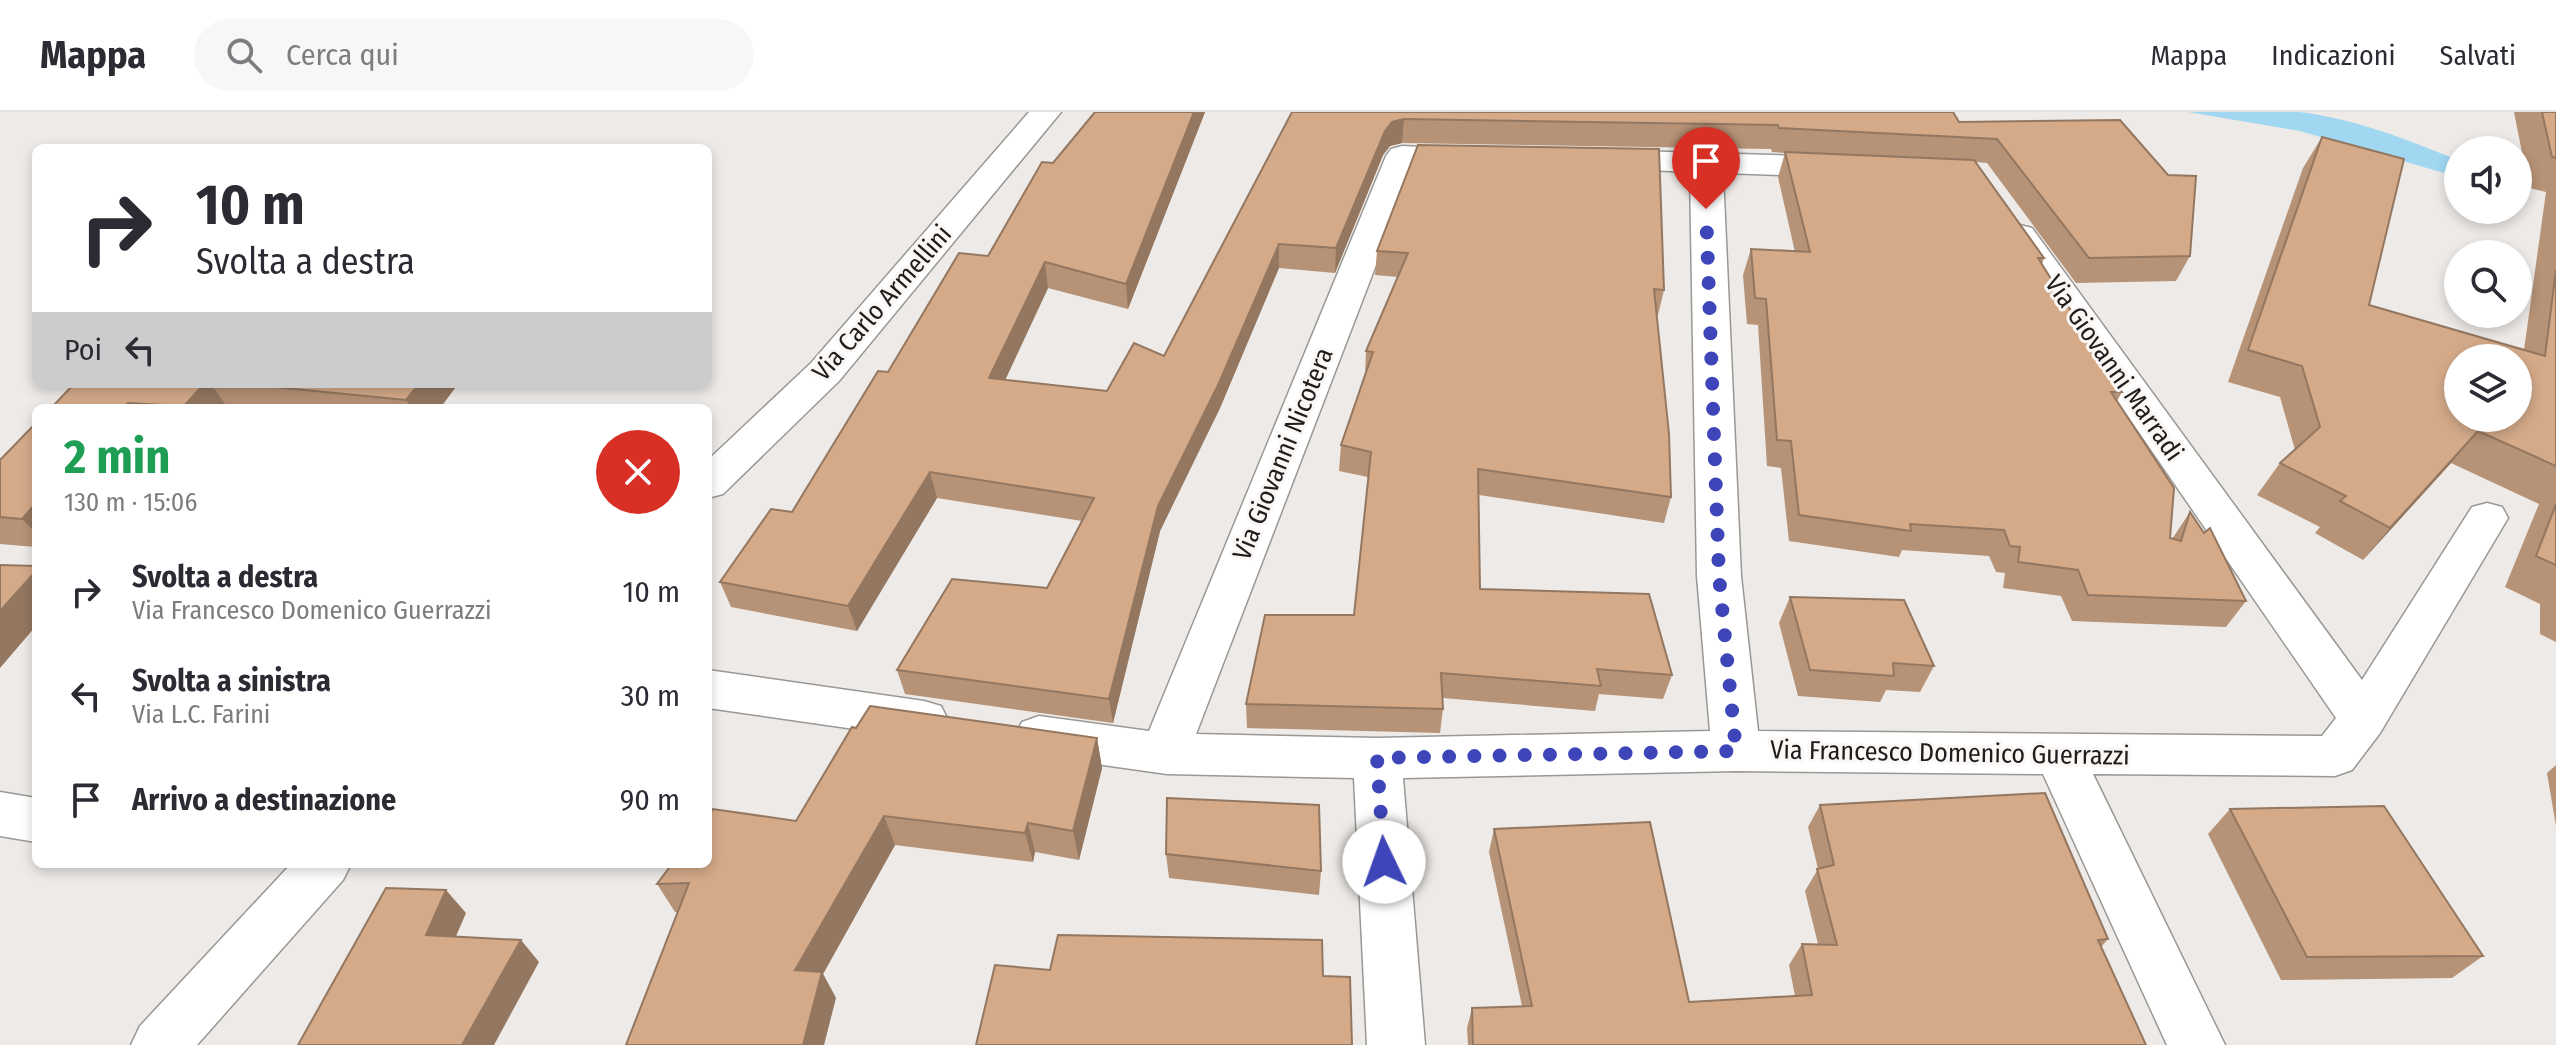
<!DOCTYPE html>
<html lang="it">
<meta charset="utf-8">
<style>
:root{--surface:#fff;--page:#f7f7f7;--text:#2b2b33;--muted:#7c7c81;--line:#e1e1e2}
body{margin:0;font-family:"Fira Sans Condensed",sans-serif;background:var(--page);color:var(--text);height:100vh;display:flex;flex-direction:column;font-size:30px;white-space:nowrap}
*{box-sizing:border-box;margin:0}
p{font-size:26px;color:var(--muted)}
.icon{flex:none;width:44px;height:44px;fill:none;stroke:currentColor;stroke-width:2;stroke-linecap:round;stroke-linejoin:round}
.map{position:relative;flex:1;overflow:hidden}
.sheet{position:absolute;left:32px;top:292px;width:680px;height:464px;display:flex;flex-direction:column;background:var(--surface);border-radius:12px;box-shadow:0 4px 12px #0003}
.sheet>*{flex:none}
.banner{position:absolute;left:32px;top:32px;width:680px;height:244px;border-radius:12px;box-shadow:0 4px 12px #0003;background:#fff;color:var(--text);overflow:hidden}
.buttons{position:absolute;left:2444px;top:24px;display:grid;gap:16px}
.buttons a{display:grid;place-items:center;width:88px;height:88px;border-radius:50%;background:var(--surface);box-shadow:0 4px 12px #0003;font-size:40px}
.pin{position:absolute;display:grid;place-items:center;width:68px;height:68px;color:#fff;margin:-82px -34px;border-radius:50% 50% 50% 0;rotate:-45deg;box-shadow:0 0 8px #0007}
.pin .icon{rotate:45deg}
.me{position:absolute;width:88px;margin:-44px;rotate:357deg;stroke-linejoin:round;filter:drop-shadow(0 0 6px #0008)}
.turn{display:flex;align-items:center;gap:28px;height:168px;padding:0 32px;font-size:36px}
.turn .icon{width:104px;height:104px;stroke-width:2.5}
.turn b{display:block;font-size:56px;line-height:68px}
.then{display:flex;align-items:center;height:76px;padding:0 32px;background:#0003;gap:16px;font-size:30px}
.round{display:grid;place-items:center;flex:none;width:84px;height:84px;border-radius:42px;background:var(--page)}
.summary{display:flex;align-items:center;justify-content:space-between;height:136px;padding:0 32px}
h1{font-size:48px;font-weight:700;line-height:60px;color:#1e9e55}
ul{padding:0;list-style:none}
li{display:flex;align-items:center;gap:24px;height:104px;padding:0 32px}
li div{flex:1}
li b{display:block;font-size:30px}
li em{font-style:normal}
header{display:flex;align-items:center;gap:48px;box-sizing:border-box;height:112px;padding:0 40px;background:var(--surface);border-bottom:2px solid var(--line)}
header strong{font-size:38px}
nav{display:flex;gap:44px;margin-inline-start:auto;font-size:28px}
.search{width:560px;height:72px;background:var(--page);display:flex;align-items:center;gap:20px;box-sizing:border-box;padding:0 28px;border-radius:44px;color:var(--muted);font-size:30px}
.map>svg:first-child{display:block}
</style>
<header>
<strong>Mappa</strong>
<div class="search"><svg class="icon" aria-label="search" viewBox="0 0 24 24"><circle cx="10" cy="10" r="6"/><path d="M15 15l6 6"/></svg>Cerca qui</div>
<nav><a>Mappa</a><a>Indicazioni</a><a>Salvati</a></nav>
</header>
<div class="map">
<svg width="2556" height="933" viewBox="0 0 2556 933">
<rect width="100%" height="100%" fill="#edeae7"/>
<path fill="#a1d7f1" d="M 2188,0 C 2224,0 2263,0 2299,0 C 2353,6 2408,28 2458,48 L 2458,65 L 2300,19 Z"/>
<g fill="none" stroke-linecap="round" stroke-linejoin="round">
<g stroke="#9a9895" stroke-width="3">
<g id="minor">
<path d="M 1029,0 L 1061,0 L 839,269 L 723,382 L 708,386 L 708,348 L 811,251 Z"/>
<path d="M 1402,34 L 1482,38 L 1487,45 L 1482,52 L 1414,54 L 1196,622 L 1377,626 L 1710,619 L 1697,464 L 1690,60 L 1589,55 L 1584,48 L 1589,41 L 1600,38 L 1839,45 L 1850,48 L 1855,55 L 1850,62 L 1839,65 L 1723,61 L 1741,464 L 1758,619 L 2322,624 L 2336,606 L 2003,123 L 2008,116 L 2020,113 L 2032,116 L 2362,568 L 2472,395 L 2487,391 L 2502,395 L 2508,406 L 2380,621 L 2352,658 L 2335,664 L 2093,662 L 2225,933 L 2167,933 L 2043,662 L 1736,659 L 1403,666 L 1425,933 L 1367,933 L 1354,666 L 1167,662 L 1039,644 L 1022,638 L 1015,624 L 1022,610 L 1039,604 L 1149,619 L 1386,44 L 1391,37 Z"/>
<path d="M 708,558 L 924,589 L 941,594 L 948,608 L 941,622 L 924,627 L 708,596 Z"/>
<path d="M 0,680 L 36,686 L 36,730 L 0,724 Z"/>
<path d="M 291,752 L 351,752 L 343,768 L 197,933 L 131,933 L 140,914 Z"/>
</g>
</g>
<use href="#minor" fill="#fff" fill-rule="evenodd"/>
</g>
<g fill="#b69276">
<path d="M 1095,0 L 1205,0 L 1128,197 L 1048,176 L 1005,268 L 1107,279 L 1164,244 L 1292,0 L 1959,10 L 2120,8 L 2190,144 L 2176,169 L 2076,171 L 1987,51 L 1976,50 L 2044,146 L 2042,152 L 2122,280 L 2117,289 L 2170,426 L 2172,427 L 2190,400 L 2246,489 L 2226,515 L 2072,509 L 2061,484 L 2003,476 L 2005,461 L 1996,460 L 1989,444 L 1902,438 L 1899,445 L 1789,429 L 1781,356 L 1767,354 L 1758,213 L 1747,212 L 1743,163 L 1751,137 L 1795,140 L 1778,65 L 1785,41 L 1772,40 L 1771,37 L 1402,31 L 1390,34 L 1383,43 L 1335,161 L 1279,156 L 1220,296 L 1160,419 L 1113,611 L 905,582 L 897,558 L 1047,476 L 1082,409 L 937,386 L 857,519 L 731,495 L 720,470 L 792,400 L 888,260 L 988,144 L 1053,51 Z"/>
<path d="M 2514,0 L 2556,0 L 2556,530 L 2540,522 L 2540,492 L 2505,475 L 2539,392 L 2451,351 L 2363,448 L 2315,421 L 2320,415 L 2257,383 L 2280,351 L 2295,338 L 2280,285 L 2228,270 L 2303,56 L 2322,25 L 2369,193 L 2524,238 L 2546,80 L 2529,76 Z"/>
<path d="M 1418,33 L 1664,178 L 1658,203 L 1656,203 L 1671,385 L 1664,411 L 1479,383 L 1480,477 L 1672,563 L 1663,587 L 1599,582 L 1595,599 L 1443,586 L 1443,597 L 1440,621 L 1247,616 L 1246,592 L 1354,503 L 1368,365 L 1339,359 L 1341,333 L 1365,263 L 1366,239 L 1398,165 L 1375,163 L 1377,139 Z"/>
<path d="M 74,272 L 458,272 L 440,296 L 51,296 Z"/>
<path d="M 36,311 L 36,435 L 0,432 L 0,348 Z"/>
<path d="M 1790,485 L 1934,554 L 1920,580 L 1886,578 L 1880,590 L 1798,584 L 1779,511 Z"/>
<path d="M 1097,626 L 1102,656 L 1079,748 L 1035,740 L 1033,750 L 895,733 L 823,862 L 836,886 L 678,800 L 675,800 L 657,772 L 796,709 Z"/>
<path d="M 2556,653 L 2556,714 L 2547,661 Z"/>
<path d="M 1820,693 L 2108,827 L 2101,835 L 2146,933 L 1468,933 L 1467,916 L 1472,896 L 1522,894 L 1489,740 L 1494,717 L 1689,890 L 1795,884 L 1789,853 L 1802,832 L 1818,832 L 1805,779 L 1818,757 L 1808,715 Z"/>
<path d="M 2230,697 L 2483,844 L 2452,866 L 2281,868 L 2208,722 Z"/>
<path d="M 1166,742 L 1321,759 L 1319,783 L 1169,766 Z"/>
</g>
<g fill="#947760">
<path d="M 1194,0 L 1205,0 L 1128,197 L 1126,172 Z"/>
<path d="M 1404,7 L 1402,31 L 1390,34 L 1383,43 L 1335,161 L 1336,136 L 1385,19 L 1392,10 Z"/>
<path d="M 1279,132 L 1279,156 L 1220,296 L 1160,419 L 1113,611 L 1109,587 L 1158,394 Z"/>
<path d="M 1045,150 L 1048,176 L 994,292 L 989,266 Z"/>
<path d="M 204,272 L 211,272 L 228,296 L 185,296 L 184,294 Z"/>
<path d="M 419,272 L 458,272 L 440,296 L 411,296 L 406,288 Z"/>
<path d="M 2478,319 L 2451,351 L 2363,448 L 2390,416 Z"/>
<path d="M 930,360 L 937,386 L 857,519 L 848,494 Z"/>
<path d="M 36,391 L 36,421 L 22,407 Z"/>
<path d="M 36,459 L 36,514 L 0,556 L 0,499 Z"/>
<path d="M 1097,626 L 1102,656 L 1079,748 L 1073,719 Z"/>
<path d="M 884,704 L 895,733 L 823,862 L 836,886 L 824,933 L 803,933 L 795,858 Z"/>
<path d="M 1028,711 L 1035,740 L 1033,750 L 1025,721 Z"/>
<path d="M 446,778 L 466,801 L 447,845 L 426,823 Z"/>
<path d="M 521,828 L 539,850 L 494,933 L 462,933 Z"/>
</g>
<g fill="#d4aa89" stroke="#947760" stroke-width="2" fill-rule="evenodd">
<path d="M 1095,0 L 1194,0 L 1126,172 L 1045,150 L 989,266 L 1107,279 L 1134,231 L 1164,244 L 1292,0 L 1953,0 L 1959,10 L 2120,8 L 2168,63 L 2196,64 L 2190,144 L 2089,146 L 1997,27 L 1779,16 L 1778,13 L 1404,7 L 1392,10 L 1385,19 L 1336,136 L 1279,132 L 1219,271 L 1158,394 L 1109,587 L 897,558 L 952,467 L 1047,476 L 1094,386 L 930,360 L 848,494 L 720,470 L 771,397 L 792,400 L 878,259 L 888,260 L 959,141 L 988,144 L 1042,50 L 1053,51 Z"/>
<path d="M 2542,0 L 2556,0 L 2556,46 L 2552,45 Z"/>
<path d="M 2322,25 L 2404,47 L 2369,193 L 2545,244 L 2556,158 L 2556,354 L 2478,319 L 2390,416 L 2340,389 L 2346,384 L 2280,351 L 2320,315 L 2302,254 L 2248,238 ZM 2458,246 L 2518,246 L 2518,306 L 2458,306 Z"/>
<path d="M 1418,33 L 1659,37 L 1664,178 L 1654,177 L 1669,322 L 1671,385 L 1478,357 L 1480,477 L 1649,482 L 1672,563 L 1597,557 L 1601,574 L 1441,561 L 1443,597 L 1246,592 L 1265,503 L 1354,503 L 1371,340 L 1341,333 L 1373,240 L 1366,239 L 1408,141 L 1377,139 Z"/>
<path d="M 1785,40 L 1974,48 L 2044,146 L 2038,146 L 2122,280 L 2111,280 L 2174,376 L 2170,426 L 2181,429 L 2190,400 L 2204,421 L 2210,416 L 2246,489 L 2088,483 L 2078,458 L 2018,450 L 2020,435 L 2010,434 L 2004,418 L 1910,412 L 1911,419 L 1799,403 L 1791,329 L 1777,328 L 1766,187 L 1755,186 L 1751,137 L 1810,140 Z"/>
<path d="M 74,272 L 204,272 L 184,294 L 128,291 L 123,296 L 51,296 Z"/>
<path d="M 245,272 L 419,272 L 406,288 Z"/>
<path d="M 36,311 L 36,391 L 22,407 L 0,405 L 0,348 Z"/>
<path d="M 2556,392 L 2556,453 L 2536,444 Z"/>
<path d="M 0,453 L 36,454 L 36,459 L 0,499 Z"/>
<path d="M 1790,485 L 1904,488 L 1934,554 L 1893,551 L 1894,564 L 1810,558 Z"/>
<path d="M 870,594 L 1097,626 L 1073,719 L 1028,711 L 1025,721 L 884,704 L 795,858 L 822,860 L 803,933 L 626,933 L 689,771 L 657,772 L 672,752 L 708,752 L 708,704 L 713,697 L 796,709 L 852,615 L 856,616 Z"/>
<path d="M 2045,681 L 2108,827 L 2098,828 L 2146,933 L 1473,933 L 1472,896 L 1532,894 L 1494,717 L 1650,710 L 1689,890 L 1812,883 L 1802,832 L 1837,833 L 1817,757 L 1834,753 L 1820,693 Z"/>
<path d="M 1167,686 L 1319,693 L 1321,759 L 1166,742 Z"/>
<path d="M 2384,694 L 2483,844 L 2307,845 L 2230,697 Z"/>
<path d="M 386,776 L 446,778 L 426,823 L 521,828 L 462,933 L 298,933 Z"/>
<path d="M 1058,823 L 1322,828 L 1323,864 L 1350,865 L 1352,933 L 976,933 L 995,853 L 1050,858 Z"/>
</g>
<g fill="none" stroke-linecap="round" stroke-linejoin="round">
<path stroke="#3e45b9" stroke-width="14" stroke-dasharray="0 25.2" d="M 1384,750 L 1377,646 L 1736,639 L 1719,464 L 1706,97"/>
</g>
<g text-anchor="middle" dominant-baseline="central" stroke-width="6" stroke-linejoin="round" paint-order="stroke">
<g font-size="26" fill="#1e1c1c" stroke="#faf7f5">
<text transform="translate(882 191) rotate(-49)">Via Carlo Armellini</text>
<text transform="translate(2114 256) rotate(55)">Via Giovanni Marradi</text>
<text transform="translate(1283 342) rotate(-68)">Via Giovanni Nicotera</text>
<text transform="translate(1950 641) rotate(1)">Via Francesco Domenico Guerrazzi</text>
</g>
</g>
</svg>
<div class="buttons">
<a><svg class="icon" aria-label="sound" viewBox="0 0 24 24"><path d="M4 9h4l5-4v14l-5-4H4zM17 9q2 3 0 6"/></svg></a>
<a><svg class="icon" aria-label="search" viewBox="0 0 24 24"><circle cx="10" cy="10" r="6"/><path d="M15 15l6 6"/></svg></a>
<a><svg class="icon" aria-label="layers" viewBox="0 0 24 24"><path d="M12 4l9 5-9 5-9-5zM3 14l9 5 9-5"/></svg></a>
</div>
<div class="pin" style="left:1706px;top:97px;background:#d93025"><svg class="icon" aria-label="arrive" viewBox="0 0 24 24"><path d="M6 21V4h12l-3 4 3 4H6"/></svg></div>
<svg class="me" style="left:1384px;top:750px" viewBox="-20 -20 40 40"><circle r="19" fill="#fff"/><path d="M0-13L10 11 0 6-10 11z" fill="#3e45b9"/></svg>
<div class="banner">
<div class="turn"><svg class="icon" aria-label="right" viewBox="0 0 24 24"><path d="M7 20v-9h11M14 6l5 5-5 5"/></svg><div><b>10 m</b>Svolta a destra</div></div>
<div class="then">Poi<svg class="icon" aria-label="left" viewBox="0 0 24 24"><path d="M17 20v-9H6M10 6l-5 5 5 5"/></svg></div>
</div>
<section class="sheet">
<div class="summary"><div><h1>2 min</h1><p>130 m · 15:06</p></div><a class="round" style="background:#d93025;color:#fff"><svg class="icon" aria-label="close" viewBox="0 0 24 24"><path d="M6 6l12 12M18 6L6 18"/></svg></a></div>
<ul>
<li><svg class="icon" aria-label="right" viewBox="0 0 24 24"><path d="M7 20v-9h11M14 6l5 5-5 5"/></svg><div><b>Svolta a destra</b><p>Via Francesco Domenico Guerrazzi</p></div><em>10 m</em></li>
<li><svg class="icon" aria-label="left" viewBox="0 0 24 24"><path d="M17 20v-9H6M10 6l-5 5 5 5"/></svg><div><b>Svolta a sinistra</b><p>Via L.C. Farini</p></div><em>30 m</em></li>
<li><svg class="icon" aria-label="arrive" viewBox="0 0 24 24"><path d="M6 21V4h12l-3 4 3 4H6"/></svg><div><b>Arrivo a destinazione</b></div><em>90 m</em></li>
</ul>
</section>
</div>
